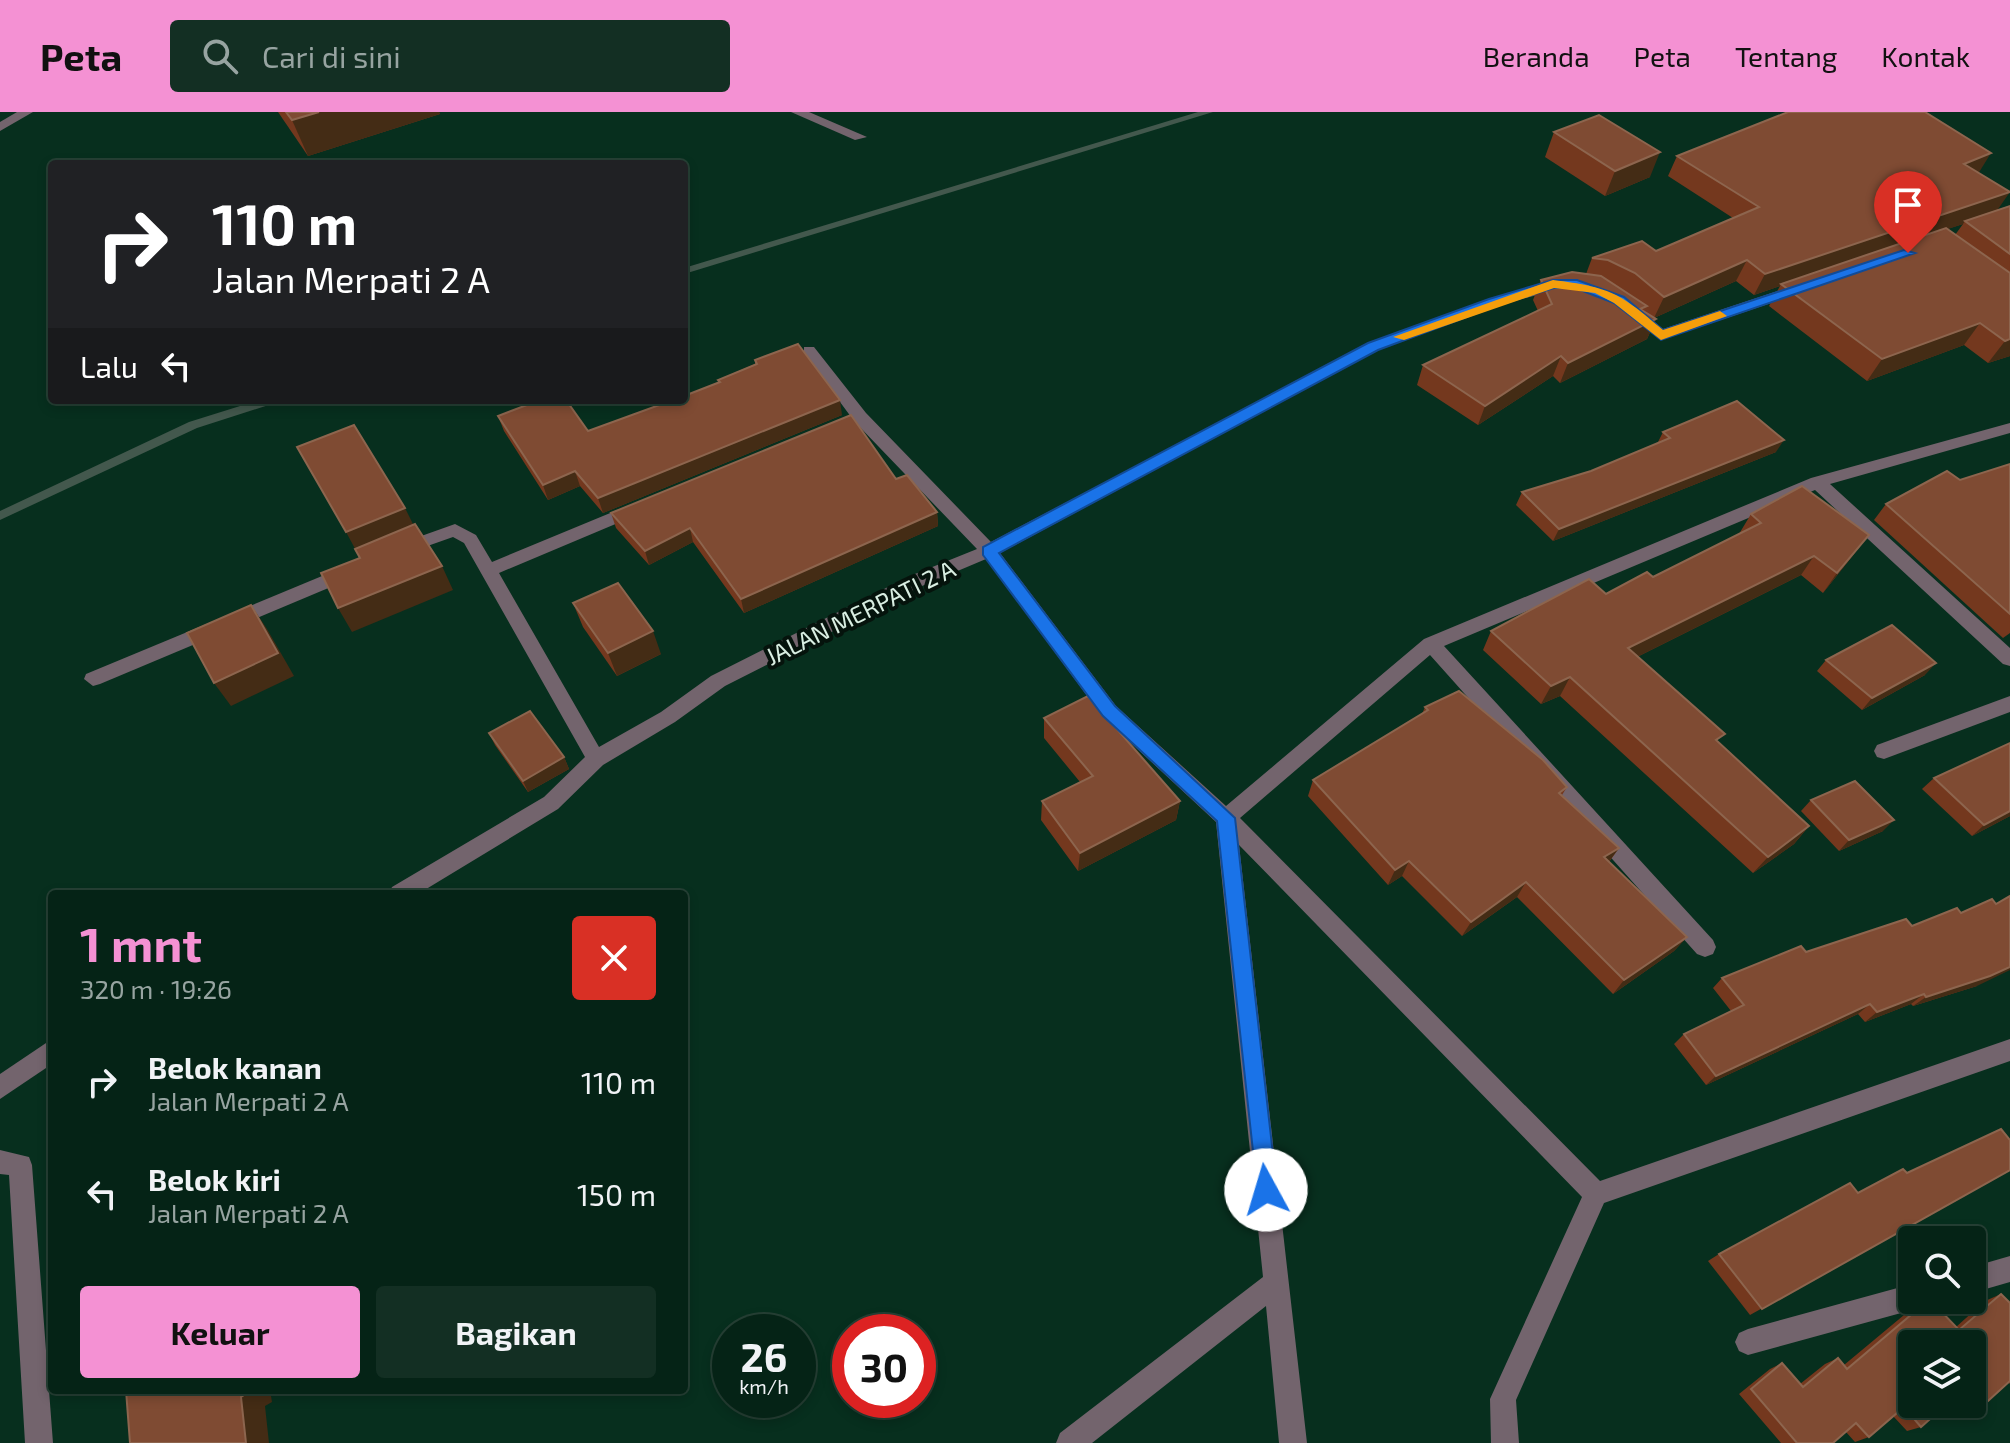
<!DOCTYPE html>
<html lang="id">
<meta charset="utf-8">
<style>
:root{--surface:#052316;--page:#132f23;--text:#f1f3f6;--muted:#97a4a1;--line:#264035;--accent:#f491d3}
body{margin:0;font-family:"Exo 2",sans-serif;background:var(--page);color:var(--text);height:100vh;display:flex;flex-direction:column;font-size:30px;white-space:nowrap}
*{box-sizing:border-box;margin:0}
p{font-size:26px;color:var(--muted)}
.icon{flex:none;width:44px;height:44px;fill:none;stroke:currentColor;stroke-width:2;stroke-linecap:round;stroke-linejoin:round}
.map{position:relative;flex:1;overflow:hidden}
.details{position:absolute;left:48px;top:778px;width:640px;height:504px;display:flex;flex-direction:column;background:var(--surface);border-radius:8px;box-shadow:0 4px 12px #0003,0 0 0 2px var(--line)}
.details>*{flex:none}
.hud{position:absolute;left:48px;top:48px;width:640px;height:244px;border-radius:8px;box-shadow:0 4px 12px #0003,0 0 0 2px var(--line);background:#202124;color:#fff;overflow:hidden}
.fabs{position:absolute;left:1898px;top:1114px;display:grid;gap:16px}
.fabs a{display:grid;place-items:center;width:88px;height:88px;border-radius:8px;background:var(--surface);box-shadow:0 4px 12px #0003,0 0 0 2px var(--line);font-size:40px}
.speed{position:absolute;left:712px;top:1202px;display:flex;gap:16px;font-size:40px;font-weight:700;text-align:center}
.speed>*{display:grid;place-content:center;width:104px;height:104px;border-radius:50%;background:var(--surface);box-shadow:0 4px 12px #0003,0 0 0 2px var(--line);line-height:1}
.speed small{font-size:20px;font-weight:400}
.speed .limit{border:12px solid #d22;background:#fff;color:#111}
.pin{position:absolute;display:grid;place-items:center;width:68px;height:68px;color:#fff;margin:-82px -34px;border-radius:50% 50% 50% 0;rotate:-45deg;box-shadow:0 0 8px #0007}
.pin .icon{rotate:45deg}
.me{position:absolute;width:88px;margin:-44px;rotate:354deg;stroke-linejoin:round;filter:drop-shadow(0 0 6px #0008)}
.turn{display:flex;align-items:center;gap:28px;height:168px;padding:0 32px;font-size:36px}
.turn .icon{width:104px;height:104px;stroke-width:2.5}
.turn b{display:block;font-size:56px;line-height:68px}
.then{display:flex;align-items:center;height:76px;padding:0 32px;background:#0003;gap:16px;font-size:30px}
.round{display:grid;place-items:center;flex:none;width:84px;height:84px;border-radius:8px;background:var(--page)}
.overview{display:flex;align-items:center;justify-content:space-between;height:136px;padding:0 32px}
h1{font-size:48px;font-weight:700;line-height:60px;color:var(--accent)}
.primary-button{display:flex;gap:16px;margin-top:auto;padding:16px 32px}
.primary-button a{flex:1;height:92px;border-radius:8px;background:var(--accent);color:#111;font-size:32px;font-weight:700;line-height:92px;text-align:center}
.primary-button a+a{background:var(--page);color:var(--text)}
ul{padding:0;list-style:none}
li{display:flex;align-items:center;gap:24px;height:112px;padding:0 32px}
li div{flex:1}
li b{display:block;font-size:30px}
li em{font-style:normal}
header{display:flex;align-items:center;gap:48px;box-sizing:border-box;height:112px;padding:0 40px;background:var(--accent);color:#111}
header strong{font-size:38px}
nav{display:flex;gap:44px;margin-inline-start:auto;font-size:28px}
.search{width:560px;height:72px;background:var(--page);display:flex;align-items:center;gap:20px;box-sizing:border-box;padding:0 28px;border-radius:8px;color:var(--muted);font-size:30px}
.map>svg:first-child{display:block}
</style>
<header>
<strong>Peta</strong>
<div class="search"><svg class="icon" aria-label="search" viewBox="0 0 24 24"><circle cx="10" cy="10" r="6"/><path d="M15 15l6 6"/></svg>Cari di sini</div>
<nav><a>Beranda</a><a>Peta</a><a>Tentang</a><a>Kontak</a></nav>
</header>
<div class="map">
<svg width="2010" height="1331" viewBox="0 0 2010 1331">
<rect width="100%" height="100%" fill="#072f1e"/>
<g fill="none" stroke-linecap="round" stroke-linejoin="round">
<g fill="#43584d" fill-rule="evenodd">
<path d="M 1198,0 L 1213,0 L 684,162 L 684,156 Z"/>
<path d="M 259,288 L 277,288 L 275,291 L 197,316 L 0,408 L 0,399 L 189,310 Z"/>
</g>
<g fill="#73646d" fill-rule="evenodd">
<path d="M 17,0 L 33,0 L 0,19 L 0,10 Z"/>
<path d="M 791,0 L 809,0 L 867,25 L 855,28 Z"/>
<path d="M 1562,168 L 1567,169 L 1567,175 L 1499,193 L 1378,238 L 1000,441 L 1116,594 L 1226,694 L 1424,527 L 1811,366 L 2010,311 L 2010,321 L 1830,372 L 2010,536 L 2010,554 L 2003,552 L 1815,378 L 1444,534 L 1713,828 L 1716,835 L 1713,842 L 1705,845 L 1697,842 L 1430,543 L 1240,706 L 1600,1069 L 2010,927 L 2010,949 L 1604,1091 L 1516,1288 L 1519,1331 L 1491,1331 L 1490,1287 L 1582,1085 L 1239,733 L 1307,1331 L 1279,1331 L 1266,1194 L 1092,1331 L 1056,1331 L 1060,1321 L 1263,1165 L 1216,710 L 1102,604 L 986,447 L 922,474 L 725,574 L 675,610 L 603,653 L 558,697 L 418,782 L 389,782 L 392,775 L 544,685 L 585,645 L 464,431 L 453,425 L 402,443 L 393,437 L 396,433 L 455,412 L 476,423 L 492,450 L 632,392 L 644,392 L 647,396 L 644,400 L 499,461 L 599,635 L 661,600 L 711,564 L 910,464 L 977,437 L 854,309 L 804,241 L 804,235 L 814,235 L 866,301 L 991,430 L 1368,232 L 1489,187 Z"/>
<path d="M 1799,172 L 1806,177 L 1804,180 L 1661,228 L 1623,198 L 1626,195 L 1636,195 L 1663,217 Z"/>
<path d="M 351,452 L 360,459 L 357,464 L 100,572 L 93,574 L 84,567 L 86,562 Z"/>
<path d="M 2010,584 L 2010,600 L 1884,647 L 1877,645 L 1874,639 L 1877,633 Z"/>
<path d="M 52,927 L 52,952 L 0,987 L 0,962 Z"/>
<path d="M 0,1038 L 29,1045 L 32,1053 L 53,1331 L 25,1331 L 9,1063 L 0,1062 Z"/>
<path d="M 2010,1144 L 2010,1170 L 1972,1181 L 1972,1155 Z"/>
<path d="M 1912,1172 L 1912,1188 L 1923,1188 L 1921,1194 L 1912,1198 L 1748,1243 L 1739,1239 L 1735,1230 L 1739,1221 L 1748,1217 Z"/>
</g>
</g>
<g fill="#74381e" fill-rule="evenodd">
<path d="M 278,0 L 439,0 L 440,2 L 308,44 Z"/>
<path d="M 1554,20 L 1650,65 L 1605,84 L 1545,45 Z"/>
<path d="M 1677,44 L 1979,61 L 1998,98 L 2010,94 L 2010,244 L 1988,251 L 1964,233 L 1867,269 L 1769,194 L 1780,174 L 1754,183 L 1736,169 L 1654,206 L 1656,207 L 1647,227 L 1560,271 L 1553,264 L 1478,313 L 1417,273 L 1423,253 L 1538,199 L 1533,188 L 1541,168 L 1586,162 L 1592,146 L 1656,139 L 1733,106 L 1668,64 ZM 1963,112 L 1955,123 L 1947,117 Z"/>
<path d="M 755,248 L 842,303 L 603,401 L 580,374 L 548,388 L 504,319 L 498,304 L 588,319 L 719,271 L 718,268 L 755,252 Z"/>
<path d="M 1663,320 L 1776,340 L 1553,429 L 1516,393 L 1522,380 L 1591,359 L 1657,332 Z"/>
<path d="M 2010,352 L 2010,521 L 2003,526 L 1874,408 L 1886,392 Z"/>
<path d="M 896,367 L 937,400 L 938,414 L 744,501 L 693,430 L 649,453 L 616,416 L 611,401 Z"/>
<path d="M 1751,402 L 1854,442 L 1823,481 L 1801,463 L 1637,545 L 1719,631 L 1809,714 L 1794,732 L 1753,761 L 1560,584 L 1541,592 L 1483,538 L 1491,519 L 1606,482 L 1653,465 L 1739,422 Z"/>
<path d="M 573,491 L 661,542 L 617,564 L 583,515 Z"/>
<path d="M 1826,548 L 1925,563 L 1862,598 L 1817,559 Z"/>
<path d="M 1425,595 L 1567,675 L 1562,683 L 1619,736 L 1609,750 L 1687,825 L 1674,839 L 1613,882 L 1517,785 L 1462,824 L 1402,764 L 1388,773 L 1308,684 L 1313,668 L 1422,602 Z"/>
<path d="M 1044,606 L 1180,689 L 1176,708 L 1078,759 L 1041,708 L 1042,689 L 1080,670 L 1044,626 Z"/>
<path d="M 489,621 L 564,645 L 569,657 L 528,680 L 495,633 Z"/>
<path d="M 2010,631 L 2010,704 L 1972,724 L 1922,677 L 1934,666 Z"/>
<path d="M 1811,688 L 1883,719 L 1839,739 L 1801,699 Z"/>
<path d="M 1912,814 L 1977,874 L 1913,894 L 1911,892 L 1865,910 L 1858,902 L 1706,973 L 1674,932 L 1684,922 L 1731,899 L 1713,876 L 1722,866 L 1806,840 Z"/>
<path d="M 2010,1058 L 1750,1203 L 1708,1149 L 1719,1142 L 1858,1081 L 1907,1061 Z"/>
<path d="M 2001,1182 L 2010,1191 L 2010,1272 L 2008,1270 L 1978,1298 L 1962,1303 L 1952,1292 L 1972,1292 L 1972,1232 L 1921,1315 L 1907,1319 L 1893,1304 L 1869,1325 L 1855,1330 L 1846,1320 L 1833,1331 L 1781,1331 L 1739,1282 L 1770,1257 L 1782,1251 L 1800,1272 L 1825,1252 L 1838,1246 L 1844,1253 L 1904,1203 L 1918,1197 L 1956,1215 L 1985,1189 Z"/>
</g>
<g fill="#442c15">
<path d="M 319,0 L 439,0 L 440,2 L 308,44 L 292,8 Z"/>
<path d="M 1660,40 L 1650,65 L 1605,84 L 1615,59 Z"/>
<path d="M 1991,41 L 1978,62 L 1964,52 Z"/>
<path d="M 2010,80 L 1996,100 L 1965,109 L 1963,112 L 1783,173 L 1781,172 L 1780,174 L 1754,183 L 1765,162 Z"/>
<path d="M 1747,148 L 1736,169 L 1654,206 L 1664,185 Z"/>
<path d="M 1656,207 L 1647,227 L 1560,271 L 1568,251 Z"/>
<path d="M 1980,211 L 1964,233 L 1867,269 L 1882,247 Z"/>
<path d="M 2010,227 L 2010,244 L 1988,251 L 2005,229 Z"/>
<path d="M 1561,244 L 1553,264 L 1478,313 L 1485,294 Z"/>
<path d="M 840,288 L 842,303 L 603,401 L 598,386 Z"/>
<path d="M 1784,328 L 1776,340 L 1553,429 L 1559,417 Z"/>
<path d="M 575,359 L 580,374 L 548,388 L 543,373 Z"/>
<path d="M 405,396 L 417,420 L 359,444 L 346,420 Z"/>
<path d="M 937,400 L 938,414 L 744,501 L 741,487 Z"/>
<path d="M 690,416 L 693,430 L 649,453 L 645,439 Z"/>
<path d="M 1869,423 L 1854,442 L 1823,481 L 1837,461 Z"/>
<path d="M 1814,444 L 1801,463 L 1617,555 L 1628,536 Z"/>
<path d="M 442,454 L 453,478 L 352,520 L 338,496 Z"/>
<path d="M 251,493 L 267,517 L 294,564 L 231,594 L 214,571 Z"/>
<path d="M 653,519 L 661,542 L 617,564 L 608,541 Z"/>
<path d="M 1936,551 L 1925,563 L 1862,598 L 1872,586 Z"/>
<path d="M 1570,565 L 1560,584 L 1541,592 L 1551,574 Z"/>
<path d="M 564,645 L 569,657 L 528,680 L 523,669 Z"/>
<path d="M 1180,689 L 1176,708 L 1078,759 L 1080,741 Z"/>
<path d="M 2010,699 L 2010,704 L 1972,724 L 1984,713 Z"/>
<path d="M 1894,708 L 1883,719 L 1839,739 L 1849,728 Z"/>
<path d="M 1809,714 L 1794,732 L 1753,761 L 1768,745 Z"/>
<path d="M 1619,736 L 1608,751 L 1604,745 Z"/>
<path d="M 1409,749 L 1402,764 L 1388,773 L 1395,758 Z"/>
<path d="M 1526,770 L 1517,785 L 1462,824 L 1471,810 Z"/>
<path d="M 1687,825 L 1674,839 L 1613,882 L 1624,868 Z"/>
<path d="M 2010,855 L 2010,858 L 1977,874 L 1913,894 L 1926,885 Z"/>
<path d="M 1924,882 L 1911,892 L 1865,910 L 1877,900 Z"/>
<path d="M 1870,892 L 1858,902 L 1706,973 L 1716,964 Z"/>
<path d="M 248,1278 L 270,1278 L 272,1290 L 265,1294 L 269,1331 L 246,1331 L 241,1285 Z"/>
</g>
<g fill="#7f4b33" stroke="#8d654e" stroke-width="2">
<path d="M 286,0 L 319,0 L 292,8 Z"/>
<path d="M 1788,0 L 1925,0 L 1991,41 L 1964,52 L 2010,80 L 1765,162 L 1747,148 L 1664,185 L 1635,161 L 1608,148 L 1592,146 L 1642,129 L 1656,139 L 1759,95 L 1677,44 Z"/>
<path d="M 1599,3 L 1660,40 L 1615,59 L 1554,20 Z"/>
<path d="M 2010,94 L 2010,142 L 1965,109 Z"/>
<path d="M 1946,116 L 2010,161 L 2010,227 L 2005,229 L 1980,211 L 1882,247 L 1781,172 Z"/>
<path d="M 1572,160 L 1601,164 L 1647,194 L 1640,197 L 1656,207 L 1568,251 L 1561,244 L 1485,294 L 1423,253 L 1552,192 L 1541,168 Z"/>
<path d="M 798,232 L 840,288 L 598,386 L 575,359 L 543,373 L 498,304 L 540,288 L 566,288 L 588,319 L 673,288 L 684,288 L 684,284 L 720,270 L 718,268 L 757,252 L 755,248 Z"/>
<path d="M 1737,289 L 1784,328 L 1559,417 L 1522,380 L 1591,359 L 1670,326 L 1663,320 Z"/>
<path d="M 851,303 L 896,367 L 907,363 L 937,400 L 741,487 L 690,416 L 645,439 L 611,401 Z"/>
<path d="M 354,313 L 405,396 L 346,420 L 297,335 Z"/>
<path d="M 2010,352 L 2010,502 L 1886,392 L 1947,359 L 1960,368 Z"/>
<path d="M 1802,374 L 1869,423 L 1837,461 L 1814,444 L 1628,536 L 1725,622 L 1716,628 L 1809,714 L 1768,745 L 1570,565 L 1551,574 L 1491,519 L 1589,467 L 1606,482 L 1647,460 L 1653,465 L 1761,411 L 1751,402 Z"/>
<path d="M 415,412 L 442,454 L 338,496 L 321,461 L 360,446 L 355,437 Z"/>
<path d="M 618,471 L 653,519 L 608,541 L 573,491 Z"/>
<path d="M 251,493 L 278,541 L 214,571 L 187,521 Z"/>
<path d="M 1892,513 L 1936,551 L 1872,586 L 1826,548 Z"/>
<path d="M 1459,579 L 1543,648 L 1567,675 L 1559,681 L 1619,736 L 1604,745 L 1687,825 L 1624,868 L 1526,770 L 1471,810 L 1409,749 L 1395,758 L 1313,668 L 1428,598 L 1425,595 Z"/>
<path d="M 1088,584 L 1180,689 L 1080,741 L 1042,689 L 1093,664 L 1044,606 Z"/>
<path d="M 530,599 L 564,645 L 523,669 L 489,621 Z"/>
<path d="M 2010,631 L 2010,699 L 1984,713 L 1934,666 Z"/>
<path d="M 1855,669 L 1894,708 L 1849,728 L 1811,688 Z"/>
<path d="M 2010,784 L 2010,855 L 1990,864 L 1926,885 L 1924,882 L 1877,900 L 1870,892 L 1716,964 L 1684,922 L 1744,893 L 1722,866 L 1801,834 L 1806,840 L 1906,807 L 1912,814 L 1957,796 L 1961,801 L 1992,787 L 1996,792 Z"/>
<path d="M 2001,1017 L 2010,1028 L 2010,1058 L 1762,1197 L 1719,1142 L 1850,1071 L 1858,1081 L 1903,1057 L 1907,1061 Z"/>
<path d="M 2001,1182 L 2010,1191 L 2010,1269 L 1978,1298 L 1972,1292 L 1972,1232 L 1912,1232 L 1912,1292 L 1947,1292 L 1921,1315 L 1904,1295 L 1869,1325 L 1856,1311 L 1833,1331 L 1797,1331 L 1751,1277 L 1782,1251 L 1803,1275 L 1838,1246 L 1847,1257 L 1918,1197 L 1934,1192 L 1959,1218 Z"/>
<path d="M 126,1278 L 248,1278 L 249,1280 L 241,1285 L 246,1331 L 130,1331 Z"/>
</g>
<path fill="#1a73e8" stroke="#114b97" stroke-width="2" d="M 1904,138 L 1915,141 L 1661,228 L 1614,191 L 1575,176 L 1554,176 L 1499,193 L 1378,238 L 999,441 L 1115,594 L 1235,706 L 1277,1078 L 1274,1085 L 1266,1089 L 1258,1085 L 1217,709 L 1103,604 L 983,443 L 983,435 L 1368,231 L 1489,187 L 1553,168 L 1577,168 L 1624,185 L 1663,218 Z"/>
<path fill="#f59e0b" d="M 1553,168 C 1610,175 1620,181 1663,218 L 1720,199 L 1727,204 L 1661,228 L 1614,191 L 1595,181 L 1554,176 L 1404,228 L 1393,225 Z"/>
<g text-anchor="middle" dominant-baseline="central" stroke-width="8" stroke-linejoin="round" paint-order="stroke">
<g font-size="24" fill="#d9eee2" stroke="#05130c">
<text transform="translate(860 500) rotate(-26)">JALAN MERPATI 2 A</text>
</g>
</g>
</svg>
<div class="fabs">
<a><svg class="icon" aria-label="search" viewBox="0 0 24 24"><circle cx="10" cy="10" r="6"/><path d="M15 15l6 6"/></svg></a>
<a><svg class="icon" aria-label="layers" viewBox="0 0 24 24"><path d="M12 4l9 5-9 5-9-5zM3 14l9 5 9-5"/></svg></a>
</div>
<div class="speed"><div>26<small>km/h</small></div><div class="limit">30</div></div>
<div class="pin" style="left:1908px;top:141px;background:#d93025"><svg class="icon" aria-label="arrive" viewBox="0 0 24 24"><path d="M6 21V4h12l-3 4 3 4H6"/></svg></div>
<svg class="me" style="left:1266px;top:1078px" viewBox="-20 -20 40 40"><circle r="19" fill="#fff"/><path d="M0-13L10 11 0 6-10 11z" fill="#1a73e8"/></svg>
<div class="hud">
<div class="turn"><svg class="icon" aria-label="right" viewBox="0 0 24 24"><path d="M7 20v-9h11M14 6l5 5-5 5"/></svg><div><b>110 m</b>Jalan Merpati 2 A</div></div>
<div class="then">Lalu<svg class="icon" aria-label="left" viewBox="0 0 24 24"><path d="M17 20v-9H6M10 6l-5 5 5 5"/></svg></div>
</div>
<section class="details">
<div class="overview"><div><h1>1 mnt</h1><p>320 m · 19:26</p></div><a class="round" style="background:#d93025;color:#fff"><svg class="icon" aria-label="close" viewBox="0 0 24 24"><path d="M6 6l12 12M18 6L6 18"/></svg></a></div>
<ul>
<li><svg class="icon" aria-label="right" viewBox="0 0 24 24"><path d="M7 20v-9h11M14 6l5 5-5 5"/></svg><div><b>Belok kanan</b><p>Jalan Merpati 2 A</p></div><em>110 m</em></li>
<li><svg class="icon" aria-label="left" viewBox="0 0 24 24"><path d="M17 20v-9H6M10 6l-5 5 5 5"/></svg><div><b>Belok kiri</b><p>Jalan Merpati 2 A</p></div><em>150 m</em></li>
</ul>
<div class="primary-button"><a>Keluar</a><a>Bagikan</a></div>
</section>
</div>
